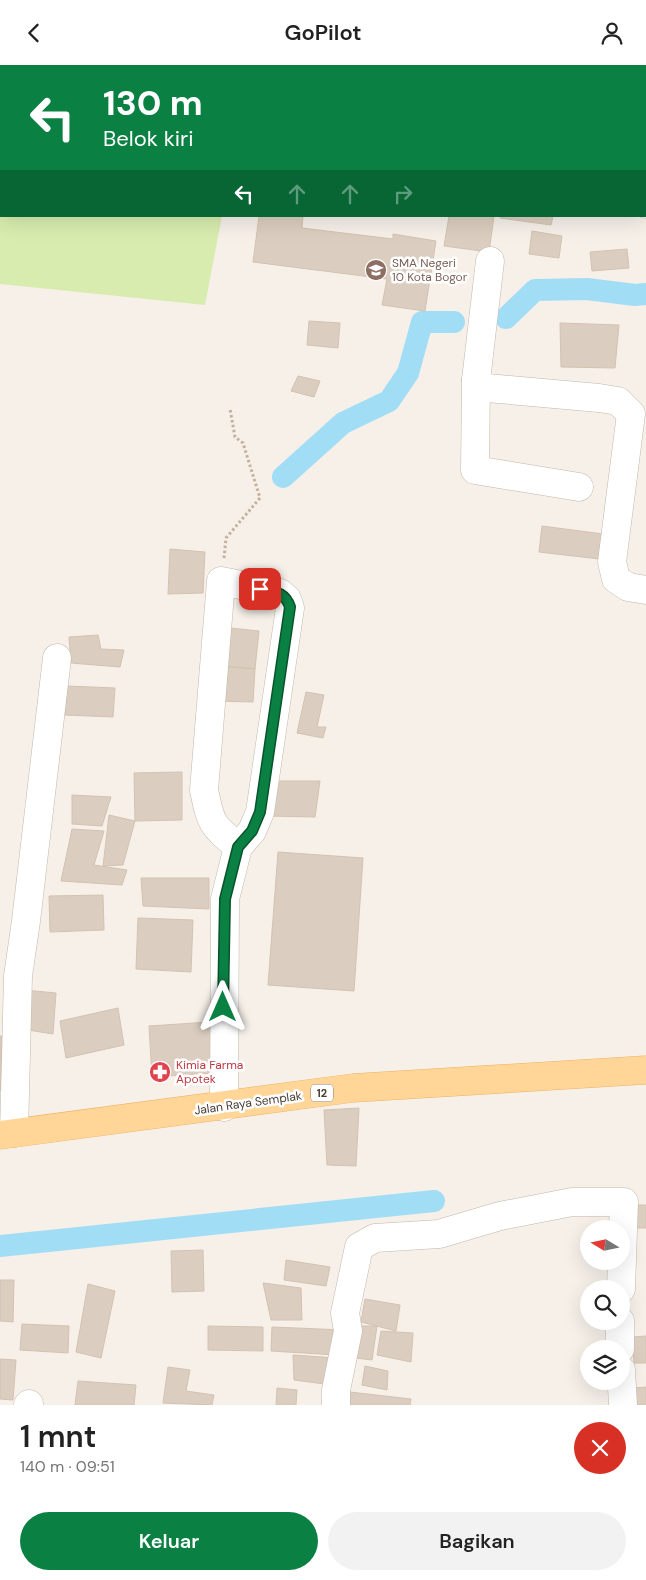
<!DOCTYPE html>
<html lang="id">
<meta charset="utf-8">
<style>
:root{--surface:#fff;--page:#f2f2f2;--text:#222;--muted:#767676;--accent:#0b8043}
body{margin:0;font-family:"DM Sans",sans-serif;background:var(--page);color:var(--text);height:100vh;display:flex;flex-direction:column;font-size:19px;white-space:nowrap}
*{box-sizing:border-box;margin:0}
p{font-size:16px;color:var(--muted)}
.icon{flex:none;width:28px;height:28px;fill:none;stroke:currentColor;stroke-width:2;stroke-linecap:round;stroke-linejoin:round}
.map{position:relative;height:1340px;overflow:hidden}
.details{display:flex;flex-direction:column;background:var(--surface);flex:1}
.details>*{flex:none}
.banner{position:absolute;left:0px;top:0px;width:646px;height:152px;box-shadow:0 5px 20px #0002;background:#0b8043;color:#fff;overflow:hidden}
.needle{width:32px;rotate:280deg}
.controls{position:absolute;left:580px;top:1155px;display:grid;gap:10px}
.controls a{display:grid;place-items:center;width:50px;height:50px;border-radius:50%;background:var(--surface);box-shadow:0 5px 20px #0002;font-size:25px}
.pin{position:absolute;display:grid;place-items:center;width:42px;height:42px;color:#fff;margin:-21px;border-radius:10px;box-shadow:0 2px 8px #0006}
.me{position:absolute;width:55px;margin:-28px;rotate:0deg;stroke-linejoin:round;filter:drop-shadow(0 0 4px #0008)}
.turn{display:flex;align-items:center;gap:18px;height:105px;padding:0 20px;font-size:22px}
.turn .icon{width:65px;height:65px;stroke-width:2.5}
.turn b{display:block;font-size:35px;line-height:42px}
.lanes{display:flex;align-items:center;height:48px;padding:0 20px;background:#0003;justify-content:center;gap:25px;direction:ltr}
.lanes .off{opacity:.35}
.round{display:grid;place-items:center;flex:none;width:52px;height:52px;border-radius:26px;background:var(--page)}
.summary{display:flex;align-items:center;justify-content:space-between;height:85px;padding:0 20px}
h1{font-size:30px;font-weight:600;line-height:38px}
.cta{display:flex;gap:10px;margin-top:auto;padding:10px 20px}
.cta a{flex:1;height:58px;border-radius:30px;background:var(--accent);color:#fff;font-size:20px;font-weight:600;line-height:58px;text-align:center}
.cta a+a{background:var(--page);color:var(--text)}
header{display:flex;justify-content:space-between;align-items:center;height:65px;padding:0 20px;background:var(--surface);font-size:22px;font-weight:600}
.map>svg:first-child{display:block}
</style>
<header><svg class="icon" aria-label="back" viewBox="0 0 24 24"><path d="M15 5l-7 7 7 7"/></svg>GoPilot<svg class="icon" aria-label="person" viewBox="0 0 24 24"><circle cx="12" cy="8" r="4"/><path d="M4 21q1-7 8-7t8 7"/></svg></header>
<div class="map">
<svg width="646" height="1340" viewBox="0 0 646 1340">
<rect width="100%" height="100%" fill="#f6f0e9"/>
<g fill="#d8ecaf">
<path d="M 0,0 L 226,0 L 1,1 L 1,151 L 222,151 L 205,240 L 0,219 Z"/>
<path d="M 247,0 L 476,0 L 247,1 Z"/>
</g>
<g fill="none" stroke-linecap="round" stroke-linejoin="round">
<g stroke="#a2ddf6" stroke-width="22">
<path d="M 506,253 L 535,225 L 587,224 L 635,230 L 646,229"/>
<path d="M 283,412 L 343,358 L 389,336 L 408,308 L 422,257 L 454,257"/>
<path d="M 0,1181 L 434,1136"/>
</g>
</g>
<g fill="#dbcec0" stroke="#d4c2b0">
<path d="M 259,151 L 303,151 L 302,163 L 393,174 L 393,169 L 436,176 L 425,246 L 382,240 L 387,214 L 253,197 Z"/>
<path d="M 449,151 L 494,151 L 489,187 L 444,181 Z"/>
<path d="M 501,151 L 553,151 L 551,160 L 500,153 Z"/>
<path d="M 532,166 L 562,171 L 559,193 L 529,189 Z"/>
<path d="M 627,184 L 629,203 L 592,206 L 590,187 Z"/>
<path d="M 309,256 L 340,258 L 338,283 L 307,280 Z"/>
<path d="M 560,258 L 619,260 L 615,303 L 561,302 Z"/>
<path d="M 298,311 L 320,316 L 314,332 L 291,326 Z"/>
<path d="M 542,461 L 611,470 L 608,495 L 539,487 Z"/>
<path d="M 170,484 L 205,487 L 203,528 L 168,529 Z"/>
<path d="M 221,562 L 259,566 L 255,604 L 217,601 Z"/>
<path d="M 98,570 L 101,584 L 124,585 L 120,602 L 71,598 L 69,572 Z"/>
<path d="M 217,601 L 255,604 L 253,637 L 213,636 Z"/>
<path d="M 67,621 L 115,623 L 113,652 L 65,650 Z"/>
<path d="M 306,627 L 324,630 L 317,662 L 326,662 L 323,673 L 297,668 Z"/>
<path d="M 182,707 L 182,755 L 135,756 L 134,708 Z"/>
<path d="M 268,716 L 320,716 L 315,752 L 266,751 Z"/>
<path d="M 72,730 L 111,732 L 102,761 L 72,759 Z"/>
<path d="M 109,750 L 135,756 L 123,800 L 103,801 Z"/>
<path d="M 72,764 L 104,766 L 94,800 L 127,805 L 122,820 L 61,816 Z"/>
<path d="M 278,787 L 363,793 L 354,926 L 268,920 Z"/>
<path d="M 141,813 L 209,813 L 209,844 L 143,841 Z"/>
<path d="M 103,830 L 104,865 L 50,867 L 49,831 Z"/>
<path d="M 138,853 L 193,855 L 191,907 L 136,904 Z"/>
<path d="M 24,925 L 56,928 L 53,969 L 22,964 Z"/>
<path d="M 118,943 L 124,980 L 66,993 L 60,956 Z"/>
<path d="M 210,957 L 213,1008 L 152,1012 L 149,961 Z"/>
<path d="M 0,971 L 2,971 L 1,1026 L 0,1026 Z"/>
<path d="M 359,1043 L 356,1101 L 327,1100 L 324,1045 Z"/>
<path d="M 633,1140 L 646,1140 L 646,1163 L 632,1163 Z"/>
<path d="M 203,1185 L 204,1226 L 172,1227 L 171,1186 Z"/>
<path d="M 286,1195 L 330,1202 L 326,1221 L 284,1215 Z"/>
<path d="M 0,1215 L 14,1215 L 13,1257 L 0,1256 Z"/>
<path d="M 263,1218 L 301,1223 L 302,1255 L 271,1255 Z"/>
<path d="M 88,1219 L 115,1226 L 101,1293 L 76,1287 Z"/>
<path d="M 365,1234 L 400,1240 L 396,1266 L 361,1257 Z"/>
<path d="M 22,1259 L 69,1261 L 68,1288 L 20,1285 Z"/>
<path d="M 208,1261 L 263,1262 L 263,1286 L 208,1285 Z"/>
<path d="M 352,1261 L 377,1261 L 372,1295 L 347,1292 Z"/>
<path d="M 272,1262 L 344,1265 L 336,1290 L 271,1286 Z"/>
<path d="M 381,1266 L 413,1268 L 411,1297 L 377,1290 Z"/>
<path d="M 646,1271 L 646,1298 L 634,1298 L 633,1272 Z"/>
<path d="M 293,1290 L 336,1293 L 332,1320 L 294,1315 Z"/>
<path d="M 0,1294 L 16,1295 L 13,1335 L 0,1334 Z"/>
<path d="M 365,1301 L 388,1306 L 387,1325 L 362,1320 Z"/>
<path d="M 168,1302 L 190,1305 L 186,1326 L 214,1330 L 212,1340 L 163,1338 Z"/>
<path d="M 78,1316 L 136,1320 L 134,1340 L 75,1340 Z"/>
<path d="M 646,1322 L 646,1340 L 634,1340 L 633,1323 Z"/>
<path d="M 277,1323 L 297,1325 L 296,1340 L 276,1340 Z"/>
<path d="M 341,1326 L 411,1334 L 410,1340 L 339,1340 Z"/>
</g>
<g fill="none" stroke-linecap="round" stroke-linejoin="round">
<g stroke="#c2b7ab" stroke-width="29">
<g id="minor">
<path d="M 567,0 L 567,1"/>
<path d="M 513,1 L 513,0"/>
<path d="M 645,137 L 646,139"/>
<path d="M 490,196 L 476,315 L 480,321 L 487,323 L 599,333 L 618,336 L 631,349 L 612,497 L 616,514 L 628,522 L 646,525"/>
<path d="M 476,315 L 475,405 L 579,422"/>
<path d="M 224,1042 L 225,834 L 238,782 C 211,759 211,759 204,725 L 221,516 L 280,528 L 287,534 L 290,543 L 260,747 L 252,766 L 238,782"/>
<path d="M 14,1068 L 18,911 L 26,856 L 57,593"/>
<path d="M 620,1256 L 620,1284"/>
<path d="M 621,1305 L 623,1340"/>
<path d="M 28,1340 L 29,1339"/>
<path d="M 336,1340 L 336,1325 L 348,1266 L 345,1248 L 359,1182 L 375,1173 L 439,1169 L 500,1151 L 572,1137 L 624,1137 L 621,1224"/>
</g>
</g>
<g stroke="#edb260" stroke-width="29">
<path id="major" d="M 0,1070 L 353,1023 L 646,1005"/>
</g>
<path stroke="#c5b19b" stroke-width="3" stroke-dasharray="2.5 2.5" stroke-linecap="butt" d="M 224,493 L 226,473 L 260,433 L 243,378 L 235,372 L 230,344"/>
<use href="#minor" stroke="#fff" stroke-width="28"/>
<use href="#major" stroke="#ffd698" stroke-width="28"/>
</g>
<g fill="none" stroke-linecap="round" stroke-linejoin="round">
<g stroke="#07532c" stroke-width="12">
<path id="route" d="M 223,942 L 225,834 L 238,782 L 252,766 L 260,747 L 290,542 C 285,527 275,527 260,524"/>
</g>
<use href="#route" stroke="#0b8043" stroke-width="9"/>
</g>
<defs>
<g id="school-disc" transform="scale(1.125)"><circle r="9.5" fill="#8d6e63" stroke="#fff"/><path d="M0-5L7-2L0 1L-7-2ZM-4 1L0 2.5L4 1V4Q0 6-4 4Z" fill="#fff"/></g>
<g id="pharmacy-disc" transform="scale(1.125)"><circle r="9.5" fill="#e0444e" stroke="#fff"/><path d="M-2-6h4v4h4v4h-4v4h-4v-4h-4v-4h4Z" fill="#fff"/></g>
</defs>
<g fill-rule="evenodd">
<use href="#school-disc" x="376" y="205"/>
<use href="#pharmacy-disc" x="160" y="1007"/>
</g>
<g text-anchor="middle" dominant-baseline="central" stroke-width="5" stroke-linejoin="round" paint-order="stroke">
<rect fill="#fff" stroke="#807972" stroke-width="1" x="311" y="1019.5" width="22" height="17" rx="4"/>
<g font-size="11" font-weight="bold" fill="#4a4036">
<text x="322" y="1028">12</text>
</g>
<g font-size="12" fill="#785e54" stroke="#fff" text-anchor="start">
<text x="392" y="198">SMA Negeri<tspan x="392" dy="14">10 Kota Bogor</tspan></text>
</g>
<g font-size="12" fill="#be3a42" stroke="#fff" text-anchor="start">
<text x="176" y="1000">Kimia Farma<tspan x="176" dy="14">Apotek</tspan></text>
</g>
<g font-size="12" fill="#4a4036" stroke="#fff">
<text transform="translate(248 1038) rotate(-8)">Jalan Raya Semplak</text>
</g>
</g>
</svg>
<div class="controls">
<a><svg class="needle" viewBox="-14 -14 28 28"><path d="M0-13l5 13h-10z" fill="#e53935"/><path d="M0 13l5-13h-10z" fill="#767676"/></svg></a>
<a><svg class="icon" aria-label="search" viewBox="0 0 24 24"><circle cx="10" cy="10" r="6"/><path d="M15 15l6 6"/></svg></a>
<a><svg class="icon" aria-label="layers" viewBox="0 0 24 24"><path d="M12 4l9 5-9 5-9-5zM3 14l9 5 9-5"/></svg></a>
</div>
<div class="pin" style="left:260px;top:524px;background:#d93025"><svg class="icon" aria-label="arrive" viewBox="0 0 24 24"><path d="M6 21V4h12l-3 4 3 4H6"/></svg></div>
<svg class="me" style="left:223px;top:942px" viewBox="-20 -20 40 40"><path d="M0-17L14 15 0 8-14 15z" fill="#0b8043" stroke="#fff" stroke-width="4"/></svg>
<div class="banner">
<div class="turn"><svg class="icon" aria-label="left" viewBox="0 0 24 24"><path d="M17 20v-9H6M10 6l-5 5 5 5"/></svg><div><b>130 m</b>Belok kiri</div></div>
<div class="lanes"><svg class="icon" aria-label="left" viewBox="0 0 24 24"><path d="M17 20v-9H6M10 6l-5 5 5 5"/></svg><svg class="icon off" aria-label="ahead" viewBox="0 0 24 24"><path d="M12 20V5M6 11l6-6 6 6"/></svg><svg class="icon off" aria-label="ahead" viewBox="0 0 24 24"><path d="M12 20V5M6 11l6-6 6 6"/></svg><svg class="icon off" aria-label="right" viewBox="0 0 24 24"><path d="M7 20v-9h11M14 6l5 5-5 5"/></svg></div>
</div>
</div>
<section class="details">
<div class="summary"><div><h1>1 mnt</h1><p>140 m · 09:51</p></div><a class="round" style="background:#d93025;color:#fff"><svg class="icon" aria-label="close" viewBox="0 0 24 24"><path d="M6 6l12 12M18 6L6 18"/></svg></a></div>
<div class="cta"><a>Keluar</a><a>Bagikan</a></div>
</section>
